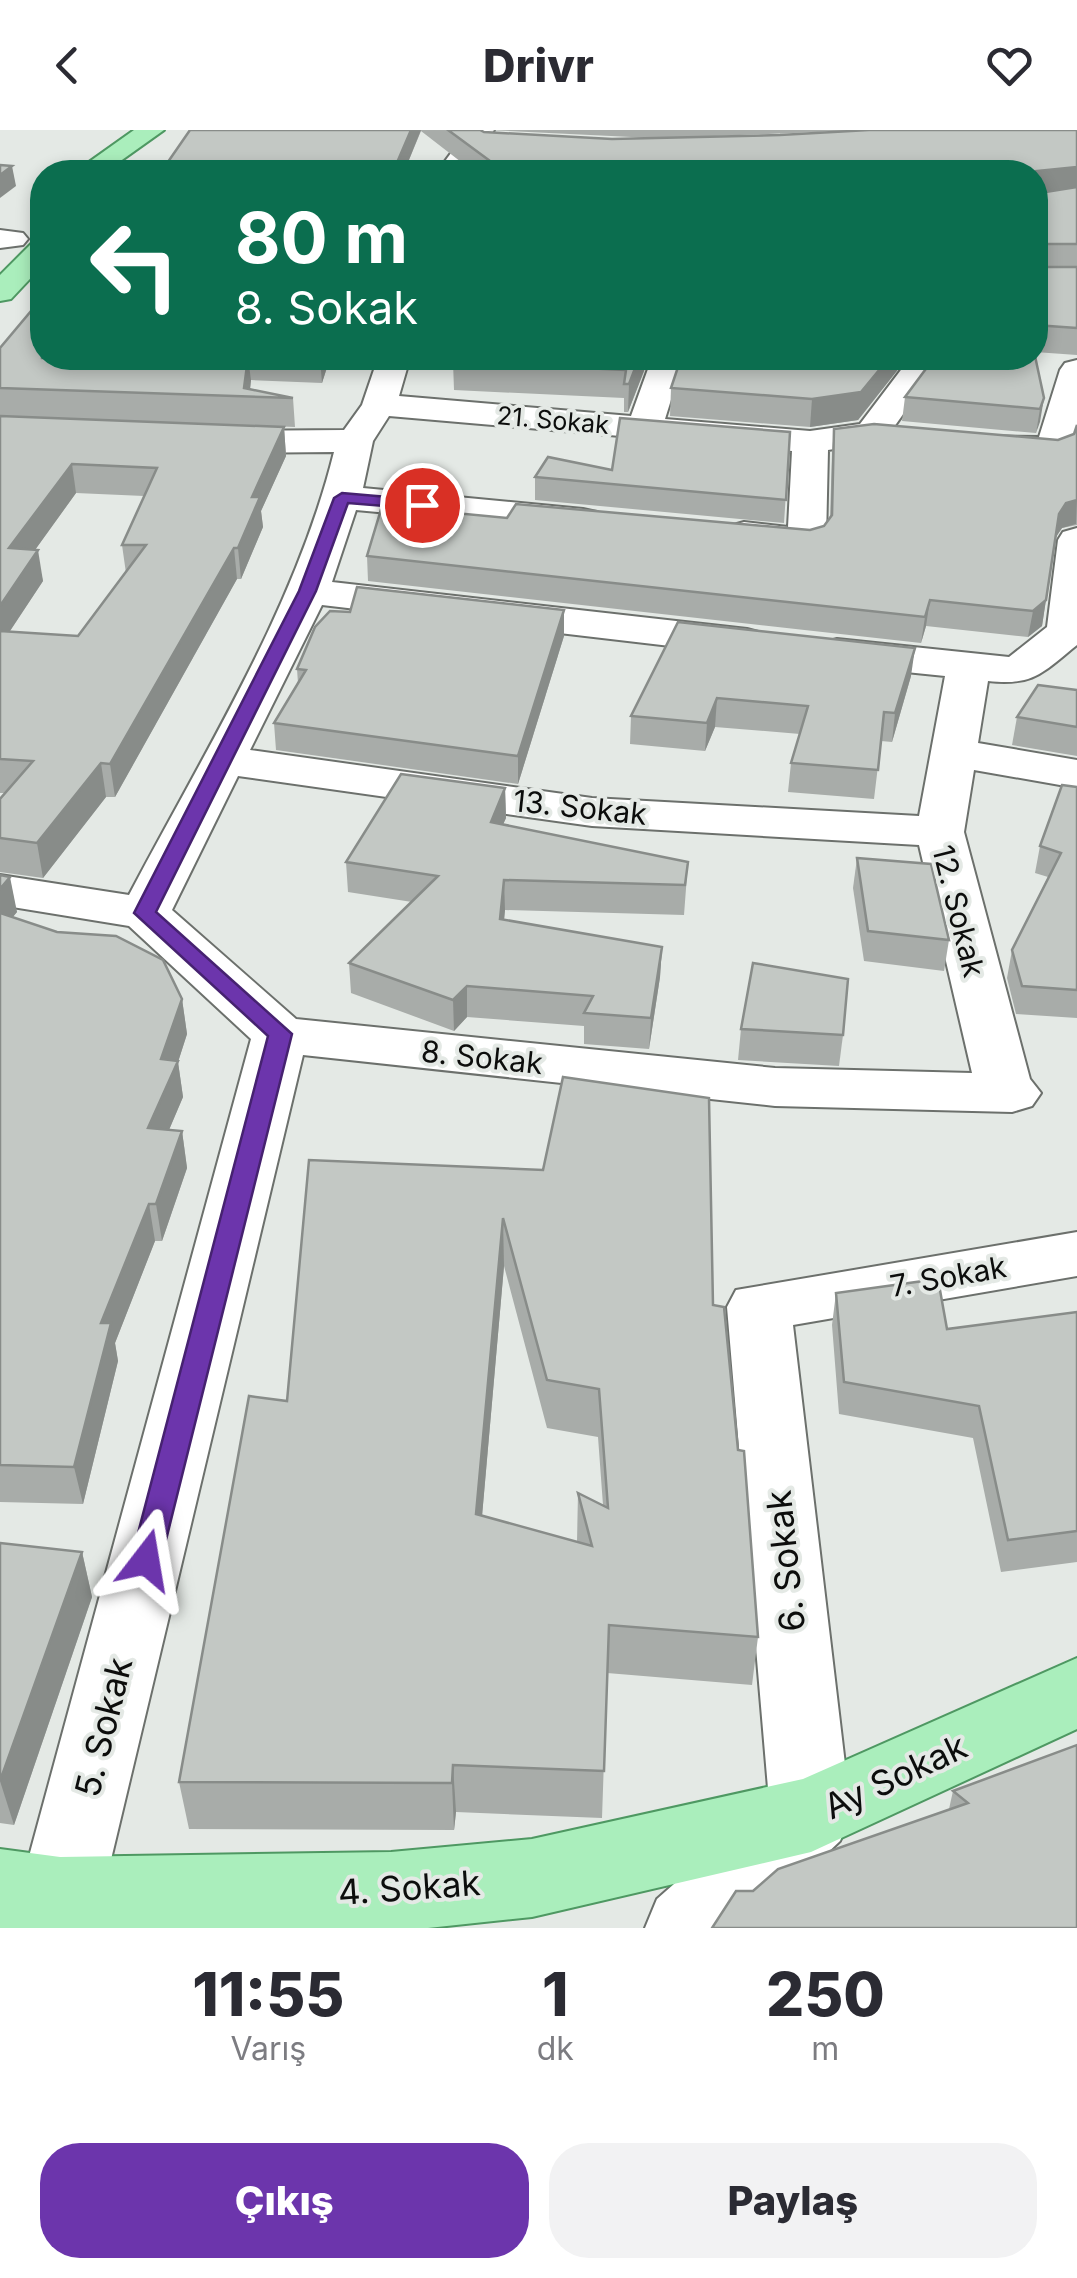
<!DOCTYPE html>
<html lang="tr">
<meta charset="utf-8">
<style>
:root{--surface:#fff;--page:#f2f2f3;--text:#2b2b33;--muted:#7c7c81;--accent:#6c35ac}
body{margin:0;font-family:Inter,sans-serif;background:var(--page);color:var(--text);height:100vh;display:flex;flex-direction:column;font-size:38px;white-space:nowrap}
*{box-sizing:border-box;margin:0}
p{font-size:32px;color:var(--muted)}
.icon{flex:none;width:55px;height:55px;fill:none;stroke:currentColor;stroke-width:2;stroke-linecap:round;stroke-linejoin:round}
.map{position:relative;height:1798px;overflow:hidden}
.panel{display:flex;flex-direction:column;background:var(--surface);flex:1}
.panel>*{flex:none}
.top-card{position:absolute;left:30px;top:30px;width:1018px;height:210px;border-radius:40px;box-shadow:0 5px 15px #0003;background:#0b6e4f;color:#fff;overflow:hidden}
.pin{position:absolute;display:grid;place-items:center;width:85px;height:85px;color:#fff;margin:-42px;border:5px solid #fff;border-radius:50%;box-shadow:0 2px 10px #0007}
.me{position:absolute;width:110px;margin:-55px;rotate:14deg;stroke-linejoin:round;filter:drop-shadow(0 0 8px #0008)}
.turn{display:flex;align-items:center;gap:35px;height:210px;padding:0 40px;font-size:45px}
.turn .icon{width:130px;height:130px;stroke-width:2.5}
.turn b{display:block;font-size:70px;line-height:85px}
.eta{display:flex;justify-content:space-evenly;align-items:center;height:170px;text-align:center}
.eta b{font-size:60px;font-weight:800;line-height:70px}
.action{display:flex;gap:20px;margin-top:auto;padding:20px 40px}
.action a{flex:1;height:115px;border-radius:40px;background:var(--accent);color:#fff;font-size:40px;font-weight:800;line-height:115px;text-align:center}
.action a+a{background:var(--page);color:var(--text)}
header{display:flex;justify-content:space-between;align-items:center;height:130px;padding:0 40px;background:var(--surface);font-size:45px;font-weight:800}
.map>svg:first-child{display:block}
</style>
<header><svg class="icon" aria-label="back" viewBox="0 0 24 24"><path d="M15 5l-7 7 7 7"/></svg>Drivr<svg class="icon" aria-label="heart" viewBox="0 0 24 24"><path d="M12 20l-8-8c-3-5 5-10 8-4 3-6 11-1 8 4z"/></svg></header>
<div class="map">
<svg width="1077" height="1798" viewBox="0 0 1077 1798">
<rect width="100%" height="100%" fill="#e4e9e5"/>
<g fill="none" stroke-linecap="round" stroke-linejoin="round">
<g stroke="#6c706c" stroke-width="4">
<g id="minor">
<path d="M 468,0 L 494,0 L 463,42 L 437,42 Z"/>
<path d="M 0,100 L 23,103 L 28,109 L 23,115 L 0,118 Z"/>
<path d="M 378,228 L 410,228 L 399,266 L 631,286 L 652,228 L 684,228 L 665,289 L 810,301 L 860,294 L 910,228 L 943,228 L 884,311 L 828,320 L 826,410 L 821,418 C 794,425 757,419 730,412 L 725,404 L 730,396 L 744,392 L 788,397 L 792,321 L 389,286 L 373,311 L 363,358 L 583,379 L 597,382 L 602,390 L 597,398 L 583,401 L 356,380 L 332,452 L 747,499 L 762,503 L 768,512 L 762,521 L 747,525 L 322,475 L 250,620 L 592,668 L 919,686 L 945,546 L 837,535 L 822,531 L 816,522 L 822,513 L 837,509 L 1009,527 L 1047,497 L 1058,410 L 1063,402 L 1077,398 L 1077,515 C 1042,543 1034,556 988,551 L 978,613 L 1077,630 L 1077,658 L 974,640 L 964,702 L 1030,949 L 1041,963 L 1032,976 L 1012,982 L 775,976 L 303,925 L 102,1767 L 90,1795 L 37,1798 L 30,1795 L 18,1767 L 251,909 L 129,796 L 0,775 L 0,745 L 129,765 C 204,622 295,479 334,322 L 208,323 L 195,320 L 190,312 L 195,304 L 208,301 L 344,300 L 362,275 ZM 238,646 L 592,696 L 919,715 L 972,943 L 775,938 L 296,889 L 172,780 Z"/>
<path d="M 1077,230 L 1077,298 L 1066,327 L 1053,330 L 976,322 L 971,314 L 976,306 L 1039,307 L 1060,240 L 1065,233 Z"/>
<path d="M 1077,1102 L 1077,1146 L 793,1195 L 851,1685 L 840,1711 L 748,1798 L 645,1798 L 657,1769 L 769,1670 L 727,1177 L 736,1160 Z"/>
</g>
</g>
<g stroke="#4e9862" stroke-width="4">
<g id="major">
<path d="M 134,0 L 164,0 L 105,42 L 75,42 Z"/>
<path d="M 42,110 L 42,136 L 11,169 L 0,171 L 0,145 L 32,113 Z"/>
<path d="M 1077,1528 L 1077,1599 L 811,1722 L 532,1787 L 428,1798 L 0,1798 L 0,1719 L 60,1727 L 391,1722 L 532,1709 L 803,1649 Z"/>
</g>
</g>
<use href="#minor" fill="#fff" fill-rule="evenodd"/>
<use href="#major" fill="#aaeebc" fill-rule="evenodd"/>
</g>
<g fill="#a8aca9" fill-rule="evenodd">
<path d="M 190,0 L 480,0 L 484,2 L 612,9 L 652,8 L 488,0 L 867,0 L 666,8 L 1077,0 L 1077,225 L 1035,222 L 1035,42 L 474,42 L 421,1 L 404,42 L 161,42 Z"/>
<path d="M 0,218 L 42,228 L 330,228 L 322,253 L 251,250 L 250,260 L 293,268 L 295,297 L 0,286 Z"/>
<path d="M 649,228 L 628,282 L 624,282 L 624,268 L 454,260 L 453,232 Z"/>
<path d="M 681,228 L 907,228 L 858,290 L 810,297 L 670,286 L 671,258 Z"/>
<path d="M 905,267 L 1044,268 L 1036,303 L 902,291 Z"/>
<path d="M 0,286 L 284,297 L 286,326 L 261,381 L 263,397 L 241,449 L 237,449 L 115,667 L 106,667 L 43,748 L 0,742 L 0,669 L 5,663 L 0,663 ZM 76,363 L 144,366 L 122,415 L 126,443 L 78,506 L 10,501 L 43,451 L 35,420 Z"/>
<path d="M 1077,295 L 1077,395 L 1062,398 L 1055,408 L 1042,496 L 1028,507 L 926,496 L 921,513 L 368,451 L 367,426 L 810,400 L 824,396 L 830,388 L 832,323 L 834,299 L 1058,310 L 1074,304 Z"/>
<path d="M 790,302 L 784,393 L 535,370 L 535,347 L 612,340 Z"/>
<path d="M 564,480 L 564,506 L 518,654 L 276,620 L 274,593 L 298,553 L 297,539 L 350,482 Z"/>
<path d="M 678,492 L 911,546 L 892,612 L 881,611 L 874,669 L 788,662 L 791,633 L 800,604 L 715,597 L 705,621 L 630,614 L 631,586 Z"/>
<path d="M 1077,560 L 1077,626 L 1012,615 L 1017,587 Z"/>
<path d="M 1077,657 L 1077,888 L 1016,884 L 1007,848 L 1012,820 L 1048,747 L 1035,743 L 1040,716 Z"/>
<path d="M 505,658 L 506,688 L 503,694 L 688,732 L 684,785 L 505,780 L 504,790 L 662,817 L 660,847 L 649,919 L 584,914 L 584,896 L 467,887 L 454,901 L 351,863 L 349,833 L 412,772 L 348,762 L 346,732 Z"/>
<path d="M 857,728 L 949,810 L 944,841 L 864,831 L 853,758 Z"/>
<path d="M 0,745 L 17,782 L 12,787 L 182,869 L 187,904 L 178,932 L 183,967 L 169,1000 L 182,1001 L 187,1038 L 162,1111 L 155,1111 L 115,1213 L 118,1231 L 83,1374 L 0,1372 Z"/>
<path d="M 741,899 L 843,905 L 839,936 L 738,930 Z"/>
<path d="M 543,1040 L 713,1175 L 758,1507 L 752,1555 L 607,1543 L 602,1688 L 456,1682 L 454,1700 L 189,1699 L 179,1652 L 287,1271 ZM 504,1136 L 547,1298 L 598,1307 L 603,1375 L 578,1363 L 577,1412 L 482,1386 Z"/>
<path d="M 836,1163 L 947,1199 L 1077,1182 L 1077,1432 L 1001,1442 L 973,1308 L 839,1284 L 832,1195 Z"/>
<path d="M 0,1413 L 82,1422 L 92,1467 L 14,1695 L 0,1693 Z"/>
<path d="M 1077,1615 L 1077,1798 L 753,1761 L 949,1679 L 953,1661 Z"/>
</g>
<g fill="#888c89">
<path d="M 411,0 L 421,0 L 404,42 L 393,42 Z"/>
<path d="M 12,36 L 16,56 L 0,68 L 0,45 Z"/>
<path d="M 1077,37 L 1077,60 L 1035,64 L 1036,41 Z"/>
<path d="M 248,228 L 251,250 L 249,267 L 244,258 Z"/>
<path d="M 320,228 L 330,228 L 322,253 Z"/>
<path d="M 639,228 L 649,228 L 628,282 L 629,254 Z"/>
<path d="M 889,228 L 907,228 L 858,290 L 810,297 L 812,269 Z"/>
<path d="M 1044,268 L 1040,292 L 1036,303 L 1040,279 Z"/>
<path d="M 284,297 L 286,326 L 261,381 L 263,397 L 241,449 L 238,418 L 252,367 Z"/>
<path d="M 72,334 L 76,363 L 14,449 L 9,418 Z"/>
<path d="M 1077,370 L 1076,394 L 1062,398 L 1054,410 L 1059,384 L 1066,373 Z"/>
<path d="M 234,418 L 237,449 L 115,667 L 110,634 Z"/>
<path d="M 38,420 L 43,451 L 0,516 L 0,476 Z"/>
<path d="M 930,470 L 926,496 L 921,513 L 925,487 Z"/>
<path d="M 1046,470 L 1042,496 L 1028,507 L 1033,481 Z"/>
<path d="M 564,480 L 564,506 L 518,654 L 518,626 Z"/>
<path d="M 915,518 L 911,546 L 892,612 L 895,583 Z"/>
<path d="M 717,568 L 715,597 L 705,621 L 707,593 Z"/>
<path d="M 101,633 L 106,667 L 43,748 L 37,713 Z"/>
<path d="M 505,658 L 506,688 L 491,721 L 491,692 Z"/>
<path d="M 10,747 L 17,782 L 0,803 L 0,759 Z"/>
<path d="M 504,750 L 505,780 L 501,819 L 500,789 Z"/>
<path d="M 662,817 L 660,847 L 649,919 L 651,888 Z"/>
<path d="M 467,856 L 467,887 L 454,901 L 453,870 Z"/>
<path d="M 182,869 L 187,904 L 178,932 L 183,967 L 154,1035 L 148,998 L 161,929 Z"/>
<path d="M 182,1001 L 187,1038 L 162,1111 L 156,1074 Z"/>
<path d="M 149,1074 L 155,1111 L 115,1213 L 118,1231 L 83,1374 L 74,1337 L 101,1193 Z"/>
<path d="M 503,1088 L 504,1136 L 478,1432 L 476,1384 Z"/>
<path d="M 82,1422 L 92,1467 L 14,1695 L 0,1651 Z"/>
<path d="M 453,1635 L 456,1682 L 454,1700 L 452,1653 Z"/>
</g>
<g fill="#c3c8c4" stroke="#888c89" stroke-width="2.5" fill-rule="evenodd">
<path d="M 190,0 L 411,0 L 393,42 L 161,42 Z"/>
<path d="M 448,0 L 480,0 L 484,2 L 612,9 L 780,5 L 869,0 L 1077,0 L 1077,37 L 1036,41 L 1039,63 L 1077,57 L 1077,114 L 1036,114 L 1036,137 L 1077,137 L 1077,198 L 1035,195 L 1035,42 L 505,42 Z"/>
<path d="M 0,35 L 12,36 L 0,45 Z"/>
<path d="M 42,168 L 42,228 L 248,228 L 244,258 L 293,268 L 0,258 L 0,218 Z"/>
<path d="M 1035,226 L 1044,268 L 1040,279 L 905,267 L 934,228 L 1035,228 Z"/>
<path d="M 454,228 L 639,228 L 629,254 L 624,254 L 626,240 L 453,232 Z"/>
<path d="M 681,228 L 889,228 L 861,262 L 812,269 L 671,258 Z"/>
<path d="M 0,286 L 284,297 L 252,367 L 260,367 L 238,418 L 234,418 L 110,634 L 101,633 L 37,713 L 0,708 L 0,669 L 33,631 L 0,629 L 0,501 L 78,506 L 146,415 L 122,415 L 157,338 L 72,334 L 9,418 L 38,420 L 0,476 Z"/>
<path d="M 620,288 L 790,302 L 786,370 L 535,347 L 548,327 L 612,340 Z"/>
<path d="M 874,294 L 1058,310 L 1074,304 L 1077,295 L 1077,370 L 1066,373 L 1059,384 L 1046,470 L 1033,481 L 930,470 L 925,487 L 367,426 L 382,376 L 507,388 L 516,374 L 810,400 L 824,396 L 832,385 L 834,299 Z"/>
<path d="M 357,457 L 564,480 L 518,626 L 274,593 L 306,540 L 297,539 L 315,497 L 330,481 L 350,482 Z"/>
<path d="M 678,492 L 915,518 L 895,583 L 884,582 L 878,640 L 791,633 L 808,576 L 717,568 L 707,593 L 631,586 Z"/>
<path d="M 1038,555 L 1077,560 L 1077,597 L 1017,587 Z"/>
<path d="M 401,644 L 505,658 L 491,692 L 688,732 L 685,755 L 504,750 L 500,789 L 662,817 L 651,888 L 584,883 L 593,866 L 467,856 L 453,870 L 349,833 L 438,746 L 346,732 Z"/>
<path d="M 1062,655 L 1077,657 L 1077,860 L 1022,856 L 1012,820 L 1061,723 L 1040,716 Z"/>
<path d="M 857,728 L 931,734 L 949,810 L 868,801 Z"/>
<path d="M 0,745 L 10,747 L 0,759 Z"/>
<path d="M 0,783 L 57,802 L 116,806 L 163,830 L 182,869 L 161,929 L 178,931 L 148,998 L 182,1001 L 156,1074 L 149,1074 L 101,1193 L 111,1193 L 74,1337 L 0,1335 Z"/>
<path d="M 753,833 L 848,849 L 843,905 L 741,899 Z"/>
<path d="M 563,947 L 709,968 L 713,1175 L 724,1177 L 738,1320 L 744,1321 L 758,1507 L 609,1495 L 604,1641 L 453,1635 L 452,1653 L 179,1652 L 249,1266 L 287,1271 L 309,1030 L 543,1040 ZM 503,1088 L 547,1250 L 599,1259 L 608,1378 L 578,1363 L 592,1416 L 476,1384 Z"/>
<path d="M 938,1149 L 947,1199 L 1077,1182 L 1077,1401 L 1008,1410 L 979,1276 L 844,1252 L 836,1163 Z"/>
<path d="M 0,1413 L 82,1422 L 0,1651 Z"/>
<path d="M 1077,1615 L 1077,1798 L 712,1798 L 736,1761 L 753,1761 L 778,1739 L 968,1673 L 953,1661 Z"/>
</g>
<path fill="#6c35ac" stroke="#462270" stroke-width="2.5" d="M 342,363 L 422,370 L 430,375 L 422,379 L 348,373 L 316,461 L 156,782 L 292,904 L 161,1430 L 157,1438 L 146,1442 L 135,1438 L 131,1430 L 268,906 L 134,783 L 299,461 L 334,368 Z"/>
<g text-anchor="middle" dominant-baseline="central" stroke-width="8" stroke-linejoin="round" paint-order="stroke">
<g font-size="25" fill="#0c0d0c" stroke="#e4e9e5">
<text transform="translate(553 290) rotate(5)">21. Sokak</text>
</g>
<g font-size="30" fill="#0c0d0c" stroke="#e4e9e5">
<text transform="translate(580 677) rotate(6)">13. Sokak</text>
<text transform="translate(959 781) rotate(76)">12. Sokak</text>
<text transform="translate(482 927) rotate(6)">8. Sokak</text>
<text transform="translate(948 1146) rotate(-10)">7. Sokak</text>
</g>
<g font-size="35" fill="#0c0d0c" stroke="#e4e9e5">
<text transform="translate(785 1431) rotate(-96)">6. Sokak</text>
<text transform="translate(103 1597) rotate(-76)">5. Sokak</text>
<text transform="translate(895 1646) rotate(-25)">Ay Sokak</text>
<text transform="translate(409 1757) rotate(-4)">4. Sokak</text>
</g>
</g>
</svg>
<div class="pin" style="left:422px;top:375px;background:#d93025"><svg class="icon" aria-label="arrive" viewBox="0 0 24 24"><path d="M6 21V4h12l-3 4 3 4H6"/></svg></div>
<svg class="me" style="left:146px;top:1430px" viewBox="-20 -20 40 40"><path d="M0-17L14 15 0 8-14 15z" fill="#6c35ac" stroke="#fff" stroke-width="4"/></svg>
<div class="top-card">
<div class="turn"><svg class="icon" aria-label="left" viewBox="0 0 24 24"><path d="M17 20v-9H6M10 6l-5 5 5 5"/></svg><div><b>80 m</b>8. Sokak</div></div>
</div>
</div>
<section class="panel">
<div class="eta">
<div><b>11:55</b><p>Varış</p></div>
<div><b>1</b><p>dk</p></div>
<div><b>250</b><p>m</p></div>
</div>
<div class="action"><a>Çıkış</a><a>Paylaş</a></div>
</section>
